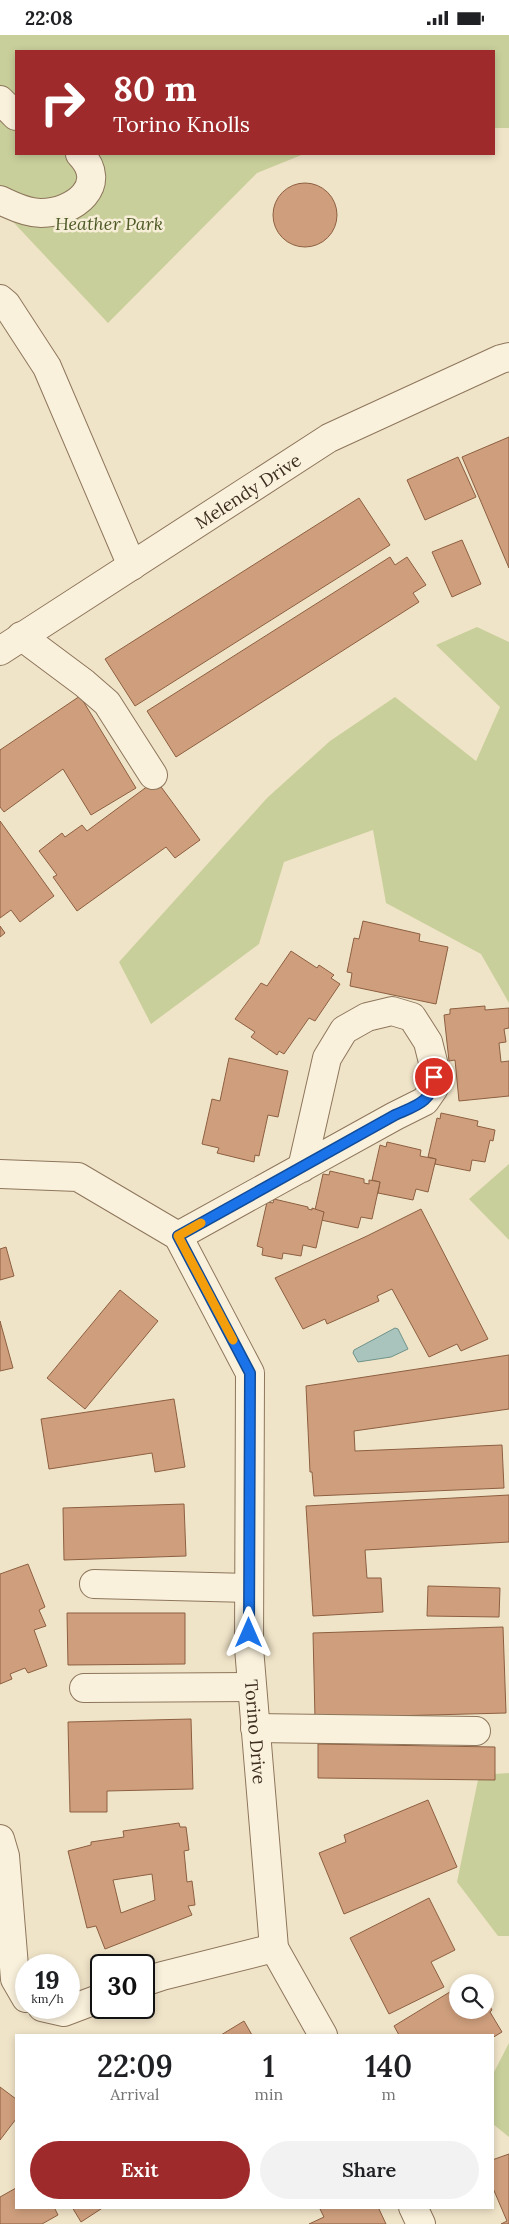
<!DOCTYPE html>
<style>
:root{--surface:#fff;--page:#f2f2f2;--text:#202124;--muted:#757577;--accent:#9e2a2b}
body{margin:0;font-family:Lora,serif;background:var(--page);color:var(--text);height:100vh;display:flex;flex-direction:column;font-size:19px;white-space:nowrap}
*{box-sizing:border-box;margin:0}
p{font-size:16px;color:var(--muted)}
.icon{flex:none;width:28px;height:28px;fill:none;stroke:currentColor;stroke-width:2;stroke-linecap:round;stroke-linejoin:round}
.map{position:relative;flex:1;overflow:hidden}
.sheet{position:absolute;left:15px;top:1999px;width:479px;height:175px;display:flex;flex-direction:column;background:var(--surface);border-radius:0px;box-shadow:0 2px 8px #0003}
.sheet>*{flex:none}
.hud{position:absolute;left:15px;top:15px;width:480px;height:105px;border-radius:0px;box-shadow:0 2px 8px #0003;background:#9e2a2b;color:#fff;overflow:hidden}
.tools{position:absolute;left:449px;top:1939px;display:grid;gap:10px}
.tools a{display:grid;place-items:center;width:45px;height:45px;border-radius:50%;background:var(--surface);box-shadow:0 2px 8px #0003;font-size:25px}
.speed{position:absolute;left:15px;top:1919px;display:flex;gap:10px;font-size:25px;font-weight:700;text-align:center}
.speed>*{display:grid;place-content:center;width:65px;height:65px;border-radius:50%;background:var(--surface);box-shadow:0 2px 8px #0003;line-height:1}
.speed small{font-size:12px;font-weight:400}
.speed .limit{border:2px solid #111;border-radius:8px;background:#fff;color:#111}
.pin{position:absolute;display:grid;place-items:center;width:42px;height:42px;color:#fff;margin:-21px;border:2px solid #fff;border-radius:50%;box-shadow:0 1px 5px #0007}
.me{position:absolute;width:55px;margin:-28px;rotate:0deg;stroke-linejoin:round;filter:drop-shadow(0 0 4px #0008)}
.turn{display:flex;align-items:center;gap:18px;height:105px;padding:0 15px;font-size:22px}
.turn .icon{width:65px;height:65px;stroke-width:2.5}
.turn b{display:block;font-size:35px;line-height:42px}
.eta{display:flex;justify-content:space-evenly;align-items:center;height:85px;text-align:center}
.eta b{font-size:30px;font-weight:600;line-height:35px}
.primary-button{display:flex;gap:10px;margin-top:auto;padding:10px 15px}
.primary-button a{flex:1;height:58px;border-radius:30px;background:var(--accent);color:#fff;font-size:20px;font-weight:600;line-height:58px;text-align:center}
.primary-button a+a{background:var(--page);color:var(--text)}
.status{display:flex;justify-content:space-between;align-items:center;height:35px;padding:0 25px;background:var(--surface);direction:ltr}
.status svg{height:14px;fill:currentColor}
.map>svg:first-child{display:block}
</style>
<div class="status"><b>22:08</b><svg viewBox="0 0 49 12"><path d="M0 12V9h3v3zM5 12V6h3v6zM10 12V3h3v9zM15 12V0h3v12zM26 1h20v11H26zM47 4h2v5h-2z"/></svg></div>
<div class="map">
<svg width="509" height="2189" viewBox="0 0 509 2189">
<rect width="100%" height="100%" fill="#f0e4c8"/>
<g fill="#c9cf9b">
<path d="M 0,0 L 509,0 L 509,93 L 494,93 L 494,16 L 16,16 L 16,119 L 304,119 L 257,138 L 108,288 L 0,173 Z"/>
<path d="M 477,592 L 509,607 L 509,968 L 481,919 L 386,868 L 373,795 L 284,827 L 259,909 L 151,989 L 119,927 L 267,763 L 330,706 L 395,662 L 476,726 L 500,672 L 436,610 Z"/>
<path d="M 509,1129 L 509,1205 L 469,1164 Z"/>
<path d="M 509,1738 L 509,1901 L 498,1901 L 457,1847 L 479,1740 Z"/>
<path d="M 509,2008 L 509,2102 L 493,2089 L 493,2039 Z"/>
</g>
<path fill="#a9c4bc" stroke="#6f938a" d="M 395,1293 L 398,1294 L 408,1314 L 391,1322 L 358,1327 L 353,1318 L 354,1315 Z"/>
<g fill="#cf9f7d" stroke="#8d5f41" fill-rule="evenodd">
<circle cx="305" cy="180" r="32"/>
<path d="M 509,402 L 509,533 L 462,422 Z"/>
<path d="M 458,422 L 476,462 L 425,485 L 407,445 Z"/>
<path d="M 359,463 L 390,510 L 135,671 L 105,624 Z"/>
<path d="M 462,505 L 481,549 L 452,562 L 432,517 Z"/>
<path d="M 390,522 L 395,530 L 407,522 L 426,550 L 413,558 L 419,567 L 176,722 L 147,676 Z"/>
<path d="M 80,661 L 136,753 L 91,780 L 63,734 L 4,777 L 0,772 L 0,715 Z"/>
<path d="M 156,745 L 200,805 L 175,823 L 166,812 L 77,876 L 53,842 L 57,840 L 39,816 L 62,798 L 65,802 L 82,790 L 87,796 Z"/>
<path d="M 0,786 L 54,861 L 20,887 L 11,875 L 0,883 Z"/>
<path d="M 363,886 L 420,899 L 419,906 L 448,912 L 436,969 L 350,951 L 352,938 L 347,937 L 354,903 L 359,904 Z"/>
<path d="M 0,891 L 5,898 L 0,902 Z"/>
<path d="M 291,916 L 317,933 L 319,930 L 334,940 L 331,943 L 340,949 L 315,986 L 309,983 L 284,1019 L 279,1016 L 277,1020 L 251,1002 L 255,997 L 235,984 L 261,948 L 267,951 Z"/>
<path d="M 485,971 L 485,975 L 509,973 L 509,993 L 504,994 L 506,1007 L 499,1008 L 501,1027 L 509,1026 L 509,1061 L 459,1066 L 455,1025 L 449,1026 L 444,980 L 450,979 L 450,974 Z"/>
<path d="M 229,1023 L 288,1036 L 278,1082 L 268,1080 L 259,1121 L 255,1120 L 254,1127 L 217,1118 L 219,1113 L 202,1109 L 212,1064 L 220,1066 Z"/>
<path d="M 441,1078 L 478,1086 L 477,1091 L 495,1095 L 493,1106 L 490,1105 L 485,1127 L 472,1125 L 470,1136 L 435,1129 L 436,1124 L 428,1122 L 437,1083 L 440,1084 Z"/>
<path d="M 387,1107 L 421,1115 L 420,1121 L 436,1124 L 428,1157 L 416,1154 L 413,1165 L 378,1158 L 380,1147 L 372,1145 L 380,1110 L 386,1112 Z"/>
<path d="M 330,1136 L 364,1144 L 364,1148 L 369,1149 L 369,1145 L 380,1147 L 372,1184 L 361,1182 L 358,1193 L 321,1185 L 324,1177 L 315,1175 L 323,1139 L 329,1140 Z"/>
<path d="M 274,1164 L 308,1172 L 308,1174 L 312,1175 L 312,1173 L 324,1177 L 316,1213 L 303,1210 L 301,1221 L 283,1218 L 282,1224 L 262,1220 L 263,1213 L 257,1211 L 267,1167 L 273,1168 Z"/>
<path d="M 421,1174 L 488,1304 L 461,1316 L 457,1309 L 429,1322 L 392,1254 L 377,1261 L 379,1266 L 327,1289 L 325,1284 L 303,1294 L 275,1243 L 367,1201 Z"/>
<path d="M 6,1212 L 14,1241 L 0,1245 L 0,1214 Z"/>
<path d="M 120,1255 L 158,1286 L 85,1374 L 47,1343 Z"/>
<path d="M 0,1286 L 13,1333 L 0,1336 Z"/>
<path d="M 509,1320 L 509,1374 L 354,1396 L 355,1416 L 502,1410 L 504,1453 L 314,1461 L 312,1437 L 310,1437 L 306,1351 Z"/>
<path d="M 174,1364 L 185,1432 L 155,1437 L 152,1418 L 49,1434 L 41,1384 Z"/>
<path d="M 509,1460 L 509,1507 L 365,1515 L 367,1543 L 381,1543 L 383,1577 L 313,1581 L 306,1471 Z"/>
<path d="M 184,1469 L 186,1521 L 64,1525 L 63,1473 Z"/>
<path d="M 28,1529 L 45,1572 L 39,1575 L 46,1591 L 34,1595 L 47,1631 L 28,1638 L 25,1633 L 10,1639 L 12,1644 L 0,1649 L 0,1539 Z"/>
<path d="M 428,1551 L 500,1553 L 499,1582 L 427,1581 Z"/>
<path d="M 67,1578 L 185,1578 L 185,1629 L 68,1630 Z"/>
<path d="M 503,1592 L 506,1678 L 315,1683 L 313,1598 Z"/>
<path d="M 191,1684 L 193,1754 L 107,1756 L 107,1777 L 70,1777 L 68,1687 Z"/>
<path d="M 318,1709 L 495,1712 L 495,1745 L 318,1743 Z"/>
<path d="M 428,1765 L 457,1832 L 344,1879 L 319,1818 L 346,1807 L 344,1800 Z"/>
<path d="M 179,1788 L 180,1792 L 186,1792 L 189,1815 L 184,1816 L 187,1847 L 192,1846 L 195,1870 L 188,1871 L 192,1880 L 105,1914 L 96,1891 L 87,1893 L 68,1816 L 91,1810 L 91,1807 L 124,1802 L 123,1796 ZM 152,1839 L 155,1865 L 121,1878 L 113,1845 Z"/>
<path d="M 429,1863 L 455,1915 L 431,1927 L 444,1952 L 389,1979 L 350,1903 Z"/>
<path d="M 458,1952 L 458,1975 L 485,1975 L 485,1963 L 492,1975 L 490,1977 L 502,1997 L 492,2003 L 492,2000 L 399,2000 L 394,1991 Z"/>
<path d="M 244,1986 L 252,2000 L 221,2000 Z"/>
<path d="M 0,2052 L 16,2064 L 16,2084 L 0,2105 Z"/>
<path d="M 509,2119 L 509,2189 L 501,2189 L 507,2186 L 492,2151 L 492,2125 Z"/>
<path d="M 16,2153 L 16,2172 L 54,2172 L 58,2180 L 42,2189 L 0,2189 L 0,2162 Z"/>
<path d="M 72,2172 L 104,2172 L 81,2187 Z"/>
<path d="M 322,2172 L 378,2172 L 386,2189 L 309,2189 L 324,2182 L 320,2174 Z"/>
</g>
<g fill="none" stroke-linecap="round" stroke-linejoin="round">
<g stroke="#8d765c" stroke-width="30">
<g id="minor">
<path d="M 0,65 L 16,81"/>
<path d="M 0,165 C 12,171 27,178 41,178 C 74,178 110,150 80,119"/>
<path d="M 0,264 L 6,269 L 47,332 L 132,531"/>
<path d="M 21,601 L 84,648 L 107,668 L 153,740"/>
<path id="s1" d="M 0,616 L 329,403 L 501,324 L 509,322"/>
<path id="s2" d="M 0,1139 L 78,1142 L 178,1201 L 250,1338 L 249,1613 L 274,1913 L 323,2000"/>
<path d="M 178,1201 L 395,1081 L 425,1066 L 434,1053 L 434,1031 L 428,1007 L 412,982 L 392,976 L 367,982 L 344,995 L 327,1023 L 302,1133"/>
<path d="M 94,1549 L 249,1553"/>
<path d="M 84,1653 L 252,1652"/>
<path d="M 255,1693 L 476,1696"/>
<path d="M 0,1804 L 5,1821 L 15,1944 L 26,1963"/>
<path d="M 144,1947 L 162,1941 L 274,1913"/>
<path d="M 42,1972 L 64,1977 L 101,1963"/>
<path d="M 413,2172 L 421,2189"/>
</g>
</g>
<use href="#minor" stroke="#faf1dc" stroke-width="28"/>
</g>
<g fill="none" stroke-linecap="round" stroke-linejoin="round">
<g stroke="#114b97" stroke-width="12">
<path id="route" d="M 249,1598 L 250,1338 L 178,1201 L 395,1080 C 415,1071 433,1067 434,1042"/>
</g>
<use href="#route" stroke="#1a73e8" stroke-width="9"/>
<path stroke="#f59e0b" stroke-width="9" d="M 201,1188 L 178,1201 L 233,1305"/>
</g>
<g text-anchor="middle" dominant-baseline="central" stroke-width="5" stroke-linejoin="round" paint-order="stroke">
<g font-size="18" font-style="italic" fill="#4d5a26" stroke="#f7eed8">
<text x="109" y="188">Heather Park</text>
</g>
<g font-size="18" fill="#3d2e20" stroke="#f7eed8">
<text stroke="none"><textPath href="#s1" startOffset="295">Melendy Drive</textPath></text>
<text stroke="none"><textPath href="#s2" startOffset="708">Torino Drive</textPath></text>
</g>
</g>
</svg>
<div class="tools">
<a><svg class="icon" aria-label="search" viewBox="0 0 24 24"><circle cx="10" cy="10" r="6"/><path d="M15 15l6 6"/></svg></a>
</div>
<div class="speed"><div>19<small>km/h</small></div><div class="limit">30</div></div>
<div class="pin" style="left:434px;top:1042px;background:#d93025"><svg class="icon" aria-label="arrive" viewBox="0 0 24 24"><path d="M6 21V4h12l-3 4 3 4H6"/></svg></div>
<svg class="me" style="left:249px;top:1598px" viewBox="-20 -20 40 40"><path d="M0-17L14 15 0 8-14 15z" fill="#1a73e8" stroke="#fff" stroke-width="4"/></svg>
<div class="hud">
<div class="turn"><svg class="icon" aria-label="right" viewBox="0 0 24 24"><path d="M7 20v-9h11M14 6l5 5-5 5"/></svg><div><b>80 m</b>Torino Knolls</div></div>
</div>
<section class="sheet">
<div class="eta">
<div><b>22:09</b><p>Arrival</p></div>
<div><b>1</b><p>min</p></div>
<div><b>140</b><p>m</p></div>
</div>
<div class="primary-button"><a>Exit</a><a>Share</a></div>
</section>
</div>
